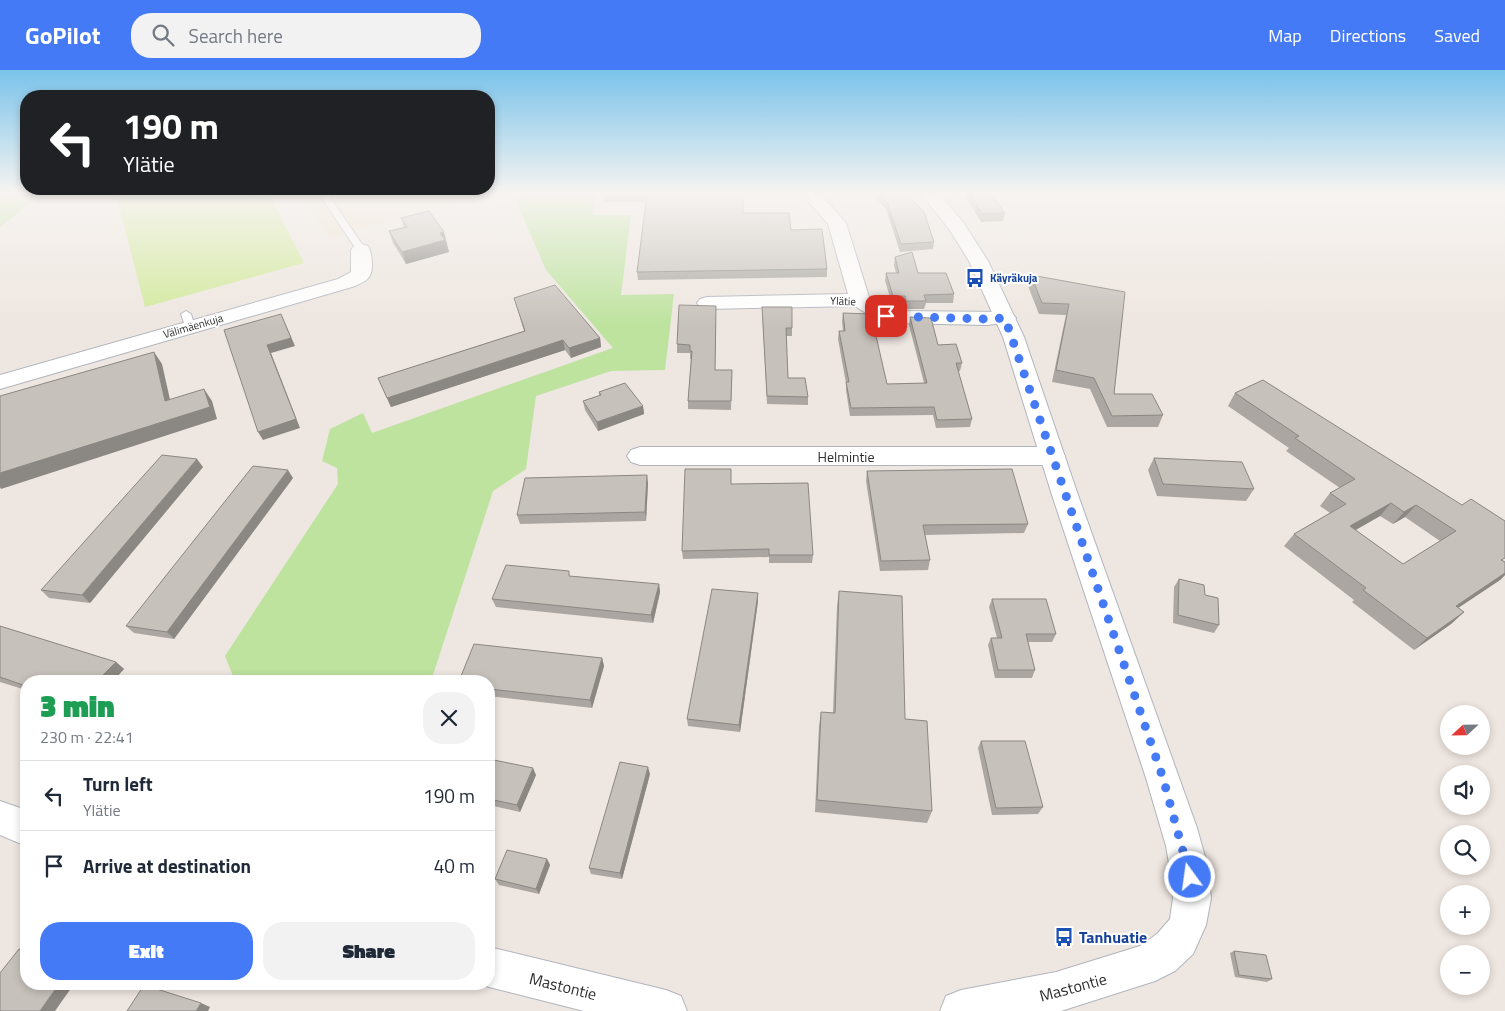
<!DOCTYPE html>
<meta charset="utf-8">
<style>
:root{--surface:#fff;--page:#f2f2f3;--text:#1f2937;--muted:#747a83;--line:#e0e1e3;--accent:#457af6}
body{margin:0;font-family:"Titillium Web",sans-serif;background:var(--page);color:var(--text);height:100vh;display:flex;flex-direction:column;font-size:19px;white-space:nowrap}
*{box-sizing:border-box;margin:0}
p{font-size:16px;color:var(--muted)}
.icon{flex:none;width:28px;height:28px;fill:none;stroke:currentColor;stroke-width:2;stroke-linecap:round;stroke-linejoin:round}
.map{position:relative;flex:1;overflow:hidden}
.drawer{position:absolute;left:20px;top:605px;width:475px;height:315px;display:flex;flex-direction:column;background:var(--surface);border-radius:20px;box-shadow:0 2px 8px #0003}
.drawer>*{flex:none}
.top-card{position:absolute;left:20px;top:20px;width:475px;height:105px;border-radius:20px;box-shadow:0 2px 8px #0003;background:#202124;color:#fff;overflow:hidden}
.needle{width:32px;rotate:248deg}
.tools{position:absolute;left:1440px;top:635px;display:grid;gap:10px}
.tools a{display:grid;place-items:center;width:50px;height:50px;border-radius:50%;background:var(--surface);box-shadow:0 2px 8px #0003;font-size:25px}
.pin{position:absolute;display:grid;place-items:center;width:42px;height:42px;color:#fff;margin:-21px;border-radius:10px;box-shadow:0 2px 8px #0006}
.me{position:absolute;width:55px;margin:-28px;rotate:346deg;stroke-linejoin:round;filter:drop-shadow(0 0 4px #0008)}
.turn{display:flex;align-items:center;gap:18px;height:105px;padding:0 20px;font-size:22px}
.turn .icon{width:65px;height:65px;stroke-width:2.5}
.turn b{display:block;font-size:35px;line-height:42px}
.round{display:grid;place-items:center;flex:none;width:52px;height:52px;border-radius:20px;background:var(--page)}
.summary{display:flex;align-items:center;justify-content:space-between;height:85px;padding:0 20px}
h1{font-size:30px;font-weight:800;line-height:38px;color:#1e9e55}
.button{display:flex;gap:10px;margin-top:auto;padding:10px 20px}
.button a{flex:1;height:58px;border-radius:20px;background:var(--accent);color:#fff;font-size:20px;font-weight:800;line-height:58px;text-align:center}
.button a+a{background:var(--page);color:var(--text)}
ul{padding:0;list-style:none}
li{display:flex;align-items:center;gap:15px;height:70px;padding:0 20px;border-top:1px solid var(--line)}
li div{flex:1}
li b{display:block;font-size:19px}
li em{font-style:normal}
header{display:flex;align-items:center;gap:30px;box-sizing:border-box;height:70px;padding:0 25px;background:var(--accent);color:#fff}
header strong{font-size:24px}
nav{display:flex;gap:28px;margin-inline-start:auto;font-size:18px}
.search{width:350px;height:45px;background:var(--page);display:flex;align-items:center;gap:12px;box-sizing:border-box;padding:0 18px;border-radius:20px;color:var(--muted);font-size:19px}
.map>svg:first-child{display:block}
</style>
<header>
<strong>GoPilot</strong>
<div class="search"><svg class="icon" aria-label="search" viewBox="0 0 24 24"><circle cx="10" cy="10" r="6"/><path d="M15 15l6 6"/></svg>Search here</div>
<nav><a>Map</a><a>Directions</a><a>Saved</a></nav>
</header>
<div class="map">
<svg width="1505" height="941" viewBox="0 0 1505 941">
<rect width="100%" height="100%" fill="#eee6e0"/>
<path fill="#efe1d0" d="M 303,124 L 489,124 L 329,168 Z"/>
<g fill="#bde39e">
<path d="M 0,124 L 41,124 L 0,157 Z"/>
<path d="M 513,124 L 595,124 L 592,145 L 631,145 L 621,225 L 674,224 L 665,300 L 611,301 L 536,326 L 526,399 L 493,421 L 431,611 L 315,611 L 316,606 L 233,606 L 225,586 L 338,414 L 337,398 L 322,391 L 330,359 L 363,343 L 372,363 L 613,278 L 546,200 Z"/>
</g>
<path fill="#d1e99a" d="M 116,124 L 269,124 L 304,193 L 145,237 Z"/>
<g fill="none" stroke-linecap="round" stroke-linejoin="round">
<g stroke="#b0b4bd" stroke-width="2">
<g id="lane">
<path d="M 319,124 L 328,124 L 366,180 L 364,182 L 358,182 Z"/>
<path d="M 805,124 L 814,124 L 821,131 L 814,133 Z"/>
<path d="M 186,241 L 191,244 L 195,257 L 194,259 L 186,259 L 181,244 Z"/>
</g>
</g>
<g stroke="#b0b4bd" stroke-width="2">
<g id="street">
<path d="M 817,126 L 823,127 L 846,153 L 869,227 L 883,237 L 897,241 L 1005,242 L 1012,244 L 1016,248 L 1012,252 L 987,255 L 895,253 L 869,245 L 855,236 L 707,239 L 700,237 L 697,233 L 700,229 L 707,227 L 848,224 L 828,154 L 808,131 L 811,127 Z"/>
<path d="M 361,174 L 368,176 C 372,182 374,201 369,207 C 366,212 357,215 352,217 L 0,319 L 0,305 L 338,209 L 351,202 L 351,180 L 354,176 Z"/>
<path d="M 640,377 L 1052,377 L 1061,380 L 1065,386 L 1061,392 L 1052,395 L 640,395 L 631,392 L 627,386 L 631,380 Z"/>
</g>
</g>
<g stroke="#b0b4bd" stroke-width="2">
<g id="secondary">
<path d="M 921,124 L 939,124 L 963,152 L 988,191 L 1024,267 L 1078,425 L 1197,758 L 1207,794 L 1211,828 L 1206,855 L 1193,884 L 1175,901 L 1155,911 L 1061,941 L 940,941 L 946,926 L 961,920 L 1056,902 L 1140,876 L 1157,864 L 1170,849 L 1173,828 L 1172,811 L 1166,776 L 1146,708 L 1052,425 L 1003,267 L 969,191 L 949,159 Z"/>
<path d="M 0,731 L 26,740 L 26,776 L 0,765 Z"/>
<path d="M 489,877 L 666,920 L 681,926 L 687,941 L 584,941 L 489,917 L 481,914 L 489,914 Z"/>
</g>
</g>
<use href="#lane" fill="#fff" fill-rule="evenodd"/>
<use href="#street" fill="#fff" fill-rule="evenodd"/>
<use href="#secondary" fill="#fff" fill-rule="evenodd"/>
</g>
<g fill="#aba6a1" fill-rule="evenodd">
<path d="M 743,124 L 743,143 L 827,199 L 827,207 L 638,210 L 637,202 L 646,132 L 604,132 L 603,125 Z"/>
<path d="M 872,124 L 906,124 L 934,172 L 933,179 L 900,182 L 886,139 Z"/>
<path d="M 964,124 L 991,124 L 1005,143 L 1003,151 L 981,152 Z"/>
<path d="M 401,148 L 447,173 L 446,173 L 449,182 L 406,194 L 393,173 L 389,161 L 404,157 Z"/>
<path d="M 895,187 L 918,203 L 954,224 L 953,233 L 926,233 L 924,239 L 905,239 L 904,234 L 892,234 L 885,211 L 886,203 L 896,203 L 894,195 Z"/>
<path d="M 1031,205 L 1125,222 L 1114,324 L 1163,345 L 1158,357 L 1107,357 L 1090,319 L 1052,312 L 1066,245 L 1039,244 L 1028,216 Z"/>
<path d="M 514,228 L 600,268 L 601,277 L 571,288 L 565,280 L 391,337 L 378,308 L 524,261 Z"/>
<path d="M 716,236 L 715,300 L 732,300 L 731,340 L 688,339 L 688,331 L 691,289 L 690,289 L 690,283 L 677,283 L 677,274 Z"/>
<path d="M 762,237 L 792,258 L 792,266 L 786,266 L 788,308 L 808,327 L 808,335 L 767,334 Z"/>
<path d="M 843,243 L 887,314 L 924,313 L 909,255 L 910,247 L 938,275 L 962,293 L 960,301 L 958,301 L 972,349 L 970,357 L 936,358 L 933,345 L 850,346 L 846,320 L 846,313 L 838,269 L 839,261 L 843,261 L 842,251 Z"/>
<path d="M 1263,310 L 1505,492 L 1505,505 L 1500,510 L 1458,538 L 1464,542 L 1451,554 L 1414,580 L 1352,532 L 1354,530 L 1284,476 L 1294,464 L 1330,443 L 1320,436 L 1330,423 L 1340,418 L 1286,381 L 1289,378 L 1228,336 L 1235,323 ZM 1380,446 L 1393,454 L 1405,447 L 1440,471 L 1403,494 L 1355,460 Z"/>
<path d="M 599,322 L 643,336 L 644,344 L 598,361 L 585,340 L 583,331 L 599,326 Z"/>
<path d="M 1154,388 L 1254,419 L 1246,431 L 1157,426 L 1148,400 Z"/>
<path d="M 203,397 L 90,533 L 49,528 L 41,520 Z"/>
<path d="M 867,401 L 1028,454 L 1024,463 L 925,465 L 930,490 L 928,500 L 880,501 L 866,411 Z"/>
<path d="M 293,408 L 174,569 L 134,563 L 126,556 Z"/>
<path d="M 648,413 L 646,451 L 520,454 L 517,445 Z"/>
<path d="M 731,414 L 813,485 L 812,493 L 769,493 L 769,487 L 683,489 L 682,481 Z"/>
<path d="M 1179,509 L 1205,525 L 1219,555 L 1214,563 L 1173,553 L 1174,517 Z"/>
<path d="M 659,514 L 660,522 L 653,553 L 496,537 L 492,529 Z"/>
<path d="M 839,521 L 905,649 L 932,741 L 927,753 L 815,742 L 819,656 L 821,642 L 833,643 L 837,536 Z"/>
<path d="M 992,529 L 1056,564 L 1052,572 L 1028,572 L 1035,600 L 1032,608 L 995,608 L 988,575 L 991,568 L 997,568 L 989,537 Z"/>
<path d="M 758,531 L 740,662 L 688,656 L 687,649 Z"/>
<path d="M 0,556 L 116,592 L 124,599 L 113,611 L 26,611 L 26,620 L 0,612 Z"/>
<path d="M 602,588 L 604,596 L 592,638 L 489,626 L 489,611 Z"/>
<path d="M 981,671 L 1043,737 L 1038,744 L 992,745 L 978,678 Z"/>
<path d="M 489,689 L 536,705 L 520,742 L 489,735 Z"/>
<path d="M 650,704 L 622,809 L 591,804 L 589,798 Z"/>
<path d="M 547,789 L 550,795 L 539,824 L 499,815 L 495,809 Z"/>
<path d="M 1234,881 L 1272,909 L 1267,912 L 1235,907 L 1230,883 Z"/>
</g>
<g fill="#8b8783">
<path d="M 444,162 L 449,182 L 406,194 L 402,182 L 440,163 Z"/>
<path d="M 281,244 L 295,276 L 271,283 L 300,358 L 263,370 L 258,362 L 267,275 Z"/>
<path d="M 600,268 L 601,277 L 571,288 L 569,278 Z"/>
<path d="M 563,270 L 565,280 L 391,337 L 387,328 Z"/>
<path d="M 154,282 L 162,294 L 173,343 L 165,331 Z"/>
<path d="M 204,319 L 212,331 L 217,349 L 1,419 L 0,417 L 0,403 Z"/>
<path d="M 643,336 L 644,344 L 598,361 L 597,352 Z"/>
<path d="M 197,389 L 203,397 L 90,533 L 82,525 Z"/>
<path d="M 288,400 L 293,408 L 174,569 L 167,562 Z"/>
<path d="M 647,405 L 648,413 L 646,451 L 645,442 Z"/>
<path d="M 1391,433 L 1380,446 L 1340,469 L 1350,456 Z"/>
<path d="M 1416,435 L 1405,447 L 1393,454 L 1404,442 Z"/>
<path d="M 1505,503 L 1505,505 L 1500,510 L 1443,548 L 1456,536 Z"/>
<path d="M 659,514 L 660,522 L 653,553 L 651,545 Z"/>
<path d="M 758,523 L 758,531 L 740,662 L 739,655 Z"/>
<path d="M 1464,542 L 1451,554 L 1414,580 L 1427,568 Z"/>
<path d="M 602,588 L 604,596 L 592,638 L 590,630 Z"/>
<path d="M 116,592 L 124,599 L 113,611 L 97,611 Z"/>
<path d="M 648,697 L 650,704 L 622,809 L 620,803 Z"/>
<path d="M 533,698 L 536,705 L 520,742 L 517,735 Z"/>
<path d="M 547,789 L 550,795 L 539,824 L 536,819 Z"/>
<path d="M 59,914 L 74,914 L 55,941 L 40,941 Z"/>
<path d="M 201,933 L 210,937 L 208,941 L 196,941 Z"/>
</g>
<g fill="#c7c1bb" stroke="#8b8783" fill-rule="evenodd">
<path d="M 603,124 L 647,124 L 603,125 Z"/>
<path d="M 647,124 L 743,124 L 743,143 L 789,143 L 791,160 L 822,159 L 827,199 L 637,202 Z"/>
<path d="M 880,124 L 906,124 L 924,142 L 934,172 L 901,174 L 887,132 Z"/>
<path d="M 970,124 L 991,124 L 1005,143 L 982,144 Z"/>
<path d="M 429,141 L 444,162 L 440,163 L 445,170 L 402,182 L 389,161 L 407,157 L 401,148 Z"/>
<path d="M 912,182 L 918,203 L 946,203 L 954,224 L 924,225 L 926,231 L 906,231 L 905,226 L 893,226 L 886,203 L 899,203 L 895,187 Z"/>
<path d="M 1031,205 L 1125,222 L 1114,324 L 1152,324 L 1163,345 L 1112,346 L 1094,308 L 1056,300 L 1069,234 L 1042,233 Z"/>
<path d="M 555,215 L 600,268 L 569,278 L 563,270 L 387,328 L 378,308 L 525,261 L 514,228 Z"/>
<path d="M 679,235 L 716,236 L 715,300 L 732,300 L 731,331 L 688,331 L 692,281 L 690,281 L 690,275 L 677,274 Z"/>
<path d="M 762,237 L 792,237 L 792,258 L 786,258 L 788,308 L 805,308 L 808,327 L 767,326 Z"/>
<path d="M 843,243 L 871,244 L 887,314 L 927,313 L 910,247 L 931,248 L 938,275 L 956,274 L 962,293 L 956,293 L 972,349 L 937,350 L 934,337 L 851,338 L 846,312 L 849,312 L 839,261 L 845,261 Z"/>
<path d="M 281,244 L 291,268 L 267,275 L 296,349 L 258,362 L 224,260 Z"/>
<path d="M 154,282 L 165,331 L 204,319 L 210,337 L 0,403 L 0,326 Z"/>
<path d="M 1263,310 L 1462,435 L 1471,429 L 1505,451 L 1505,488 L 1501,490 L 1505,492 L 1505,503 L 1456,536 L 1464,542 L 1427,568 L 1363,520 L 1366,518 L 1294,464 L 1346,434 L 1330,423 L 1355,409 L 1295,368 L 1299,366 L 1235,323 ZM 1391,433 L 1404,442 L 1416,435 L 1456,461 L 1403,494 L 1350,456 Z"/>
<path d="M 625,313 L 643,336 L 597,352 L 583,331 L 601,325 L 599,322 Z"/>
<path d="M 162,385 L 197,389 L 82,525 L 41,520 Z"/>
<path d="M 1154,388 L 1242,392 L 1254,419 L 1163,414 Z"/>
<path d="M 253,396 L 288,400 L 167,562 L 126,556 Z"/>
<path d="M 685,399 L 731,399 L 731,414 L 808,413 L 813,485 L 769,485 L 769,479 L 682,481 Z"/>
<path d="M 1012,399 L 1028,454 L 923,455 L 930,490 L 881,491 L 867,401 Z"/>
<path d="M 647,405 L 645,442 L 517,445 L 525,408 Z"/>
<path d="M 506,495 L 569,501 L 569,506 L 659,514 L 651,545 L 492,529 Z"/>
<path d="M 1179,509 L 1204,515 L 1205,525 L 1218,528 L 1219,555 L 1178,545 Z"/>
<path d="M 712,519 L 758,523 L 739,655 L 687,649 Z"/>
<path d="M 839,521 L 902,526 L 905,649 L 927,651 L 932,741 L 817,730 L 821,642 L 835,643 Z"/>
<path d="M 992,529 L 1046,529 L 1056,564 L 1026,564 L 1035,600 L 998,600 L 991,568 L 1002,568 Z"/>
<path d="M 0,556 L 116,592 L 97,611 L 26,611 L 26,616 L 0,607 Z"/>
<path d="M 474,574 L 602,588 L 590,630 L 489,619 L 489,611 L 459,611 Z"/>
<path d="M 981,671 L 1025,671 L 1043,737 L 996,738 Z"/>
<path d="M 489,689 L 533,698 L 517,735 L 489,729 Z"/>
<path d="M 620,692 L 648,697 L 620,803 L 589,798 Z"/>
<path d="M 507,780 L 547,789 L 536,819 L 495,809 Z"/>
<path d="M 19,879 L 26,881 L 26,914 L 59,914 L 40,941 L 0,941 L 0,903 Z"/>
<path d="M 1234,881 L 1266,885 L 1272,909 L 1239,905 Z"/>
<path d="M 144,915 L 201,933 L 196,941 L 127,941 Z"/>
</g>
<linearGradient id="sky" x2="0" y2="1"><stop stop-color="#7ac3ea"/><stop offset="0.48" stop-color="#f7f4f1"/><stop offset="1" stop-color="#f7f4f1" stop-opacity="0"/></linearGradient>
<rect width="1505" height="256" fill="url(#sky)"/>
<g fill="none" stroke-linecap="round" stroke-linejoin="round">
<path stroke="#457af6" stroke-width="9" stroke-dasharray="0 16.2" d="M 886,246 L 987,249 L 1005,248 L 1163,708 L 1190,807"/>
</g>
<defs>
<g id="bus-bare" transform="scale(1.5)"><path d="M-5-6H5V4H4V6H2V4H-2V6H-4V4H-5ZM-3.5-4V0h7V-4ZM-3.5 1.2v1.5H-2V1.2ZM2 1.2v1.5H3.5V1.2Z" fill="#1a4fb4" stroke="#fff" stroke-width="2.5" paint-order="stroke"/></g>
</defs>
<g fill-rule="evenodd">
<use href="#bus-bare" x="975" y="208"/>
<use href="#bus-bare" x="1064" y="867"/>
</g>
<g text-anchor="middle" dominant-baseline="central" stroke-width="4" stroke-linejoin="round" paint-order="stroke">
<g font-size="11" font-weight="bold" fill="#164399" stroke="#fff" text-anchor="start">
<text x="990" y="208">Käyräkuja</text>
</g>
<g font-size="11" fill="#2d2d2d" stroke="#fff">
<text transform="translate(843 231) rotate(2)">Ylätie</text>
<text transform="translate(193 256) rotate(-16)">Välimäenkuja</text>
</g>
<g font-size="14" fill="#2d2d2d" stroke="#fff">
<text x="846" y="386">Helmintie</text>
</g>
<g font-size="16" font-weight="bold" fill="#164399" stroke="#fff" text-anchor="start">
<text x="1079" y="867">Tanhuatie</text>
</g>
<g font-size="16" fill="#2d2d2d" stroke="#fff">
<text transform="translate(563 916) rotate(14)">Mastontie</text>
<text transform="translate(1073 917) rotate(-15)">Mastontie</text>
</g>
</g>
</svg>
<div class="tools">
<a><svg class="needle" viewBox="-14 -14 28 28"><path d="M0-13l5 13h-10z" fill="#e53935"/><path d="M0 13l5-13h-10z" fill="#747a83"/></svg></a>
<a><svg class="icon" aria-label="sound" viewBox="0 0 24 24"><path d="M4 9h4l5-4v14l-5-4H4zM17 9q2 3 0 6"/></svg></a>
<a><svg class="icon" aria-label="search" viewBox="0 0 24 24"><circle cx="10" cy="10" r="6"/><path d="M15 15l6 6"/></svg></a>
<a>+</a>
<a>−</a>
</div>
<div class="pin" style="left:886px;top:246px;background:#d93025"><svg class="icon" aria-label="arrive" viewBox="0 0 24 24"><path d="M6 21V4h12l-3 4 3 4H6"/></svg></div>
<svg class="me" style="left:1190px;top:807px" viewBox="-20 -20 40 40"><circle r="17" fill="#457af6" stroke="#fff" stroke-width="3"/><path d="M0-11L8 9 0 5-8 9z" fill="#fff"/></svg>
<div class="top-card">
<div class="turn"><svg class="icon" aria-label="left" viewBox="0 0 24 24"><path d="M17 20v-9H6M10 6l-5 5 5 5"/></svg><div><b>190 m</b>Ylätie</div></div>
</div>
<section class="drawer">
<div class="summary"><div><h1>3 min</h1><p>230 m · 22:41</p></div><a class="round"><svg class="icon" aria-label="close" viewBox="0 0 24 24"><path d="M6 6l12 12M18 6L6 18"/></svg></a></div>
<ul>
<li><svg class="icon" aria-label="left" viewBox="0 0 24 24"><path d="M17 20v-9H6M10 6l-5 5 5 5"/></svg><div><b>Turn left</b><p>Ylätie</p></div><em>190 m</em></li>
<li><svg class="icon" aria-label="arrive" viewBox="0 0 24 24"><path d="M6 21V4h12l-3 4 3 4H6"/></svg><div><b>Arrive at destination</b></div><em>40 m</em></li>
</ul>
<div class="button"><a>Exit</a><a>Share</a></div>
</section>
</div>
